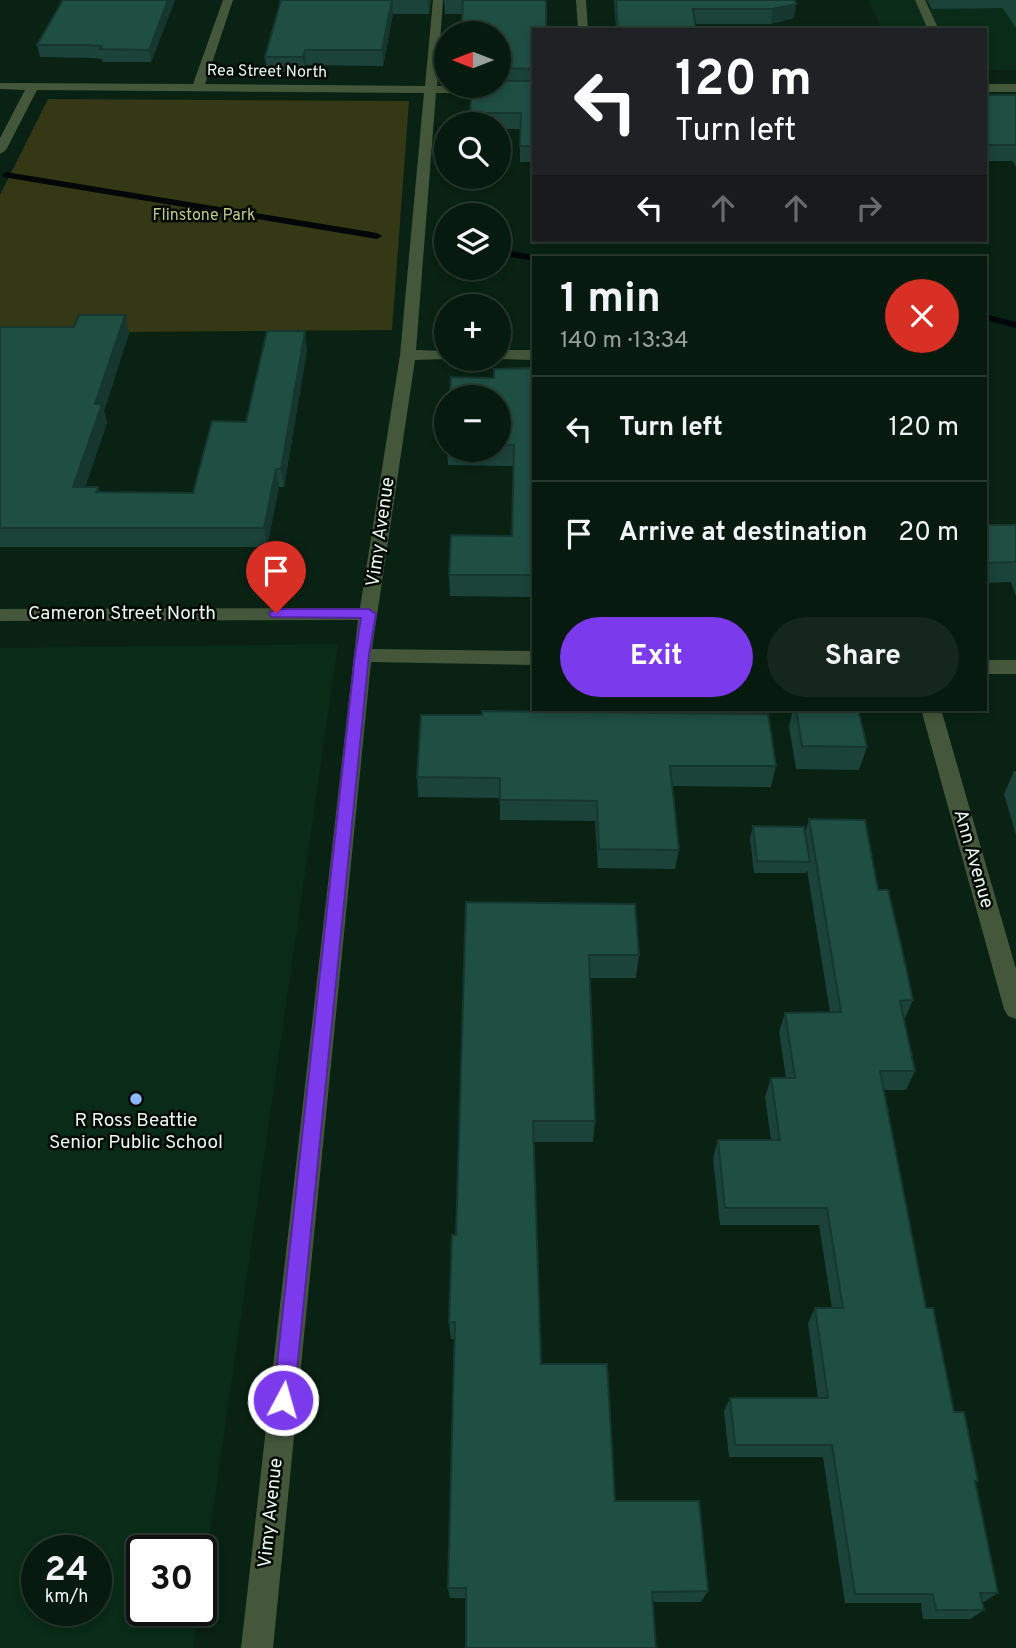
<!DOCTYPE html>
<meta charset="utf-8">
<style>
:root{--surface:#071a0f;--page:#15271d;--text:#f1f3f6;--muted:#98a19e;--line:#28382f;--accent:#7c3aed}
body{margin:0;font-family:Overpass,sans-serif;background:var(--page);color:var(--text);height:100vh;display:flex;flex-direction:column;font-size:26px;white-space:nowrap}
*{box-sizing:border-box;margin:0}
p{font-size:23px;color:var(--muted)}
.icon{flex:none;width:38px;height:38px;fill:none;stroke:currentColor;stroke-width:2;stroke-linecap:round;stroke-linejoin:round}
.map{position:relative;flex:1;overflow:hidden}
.side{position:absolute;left:532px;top:256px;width:455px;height:455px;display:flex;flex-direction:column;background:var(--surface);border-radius:0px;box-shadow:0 4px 10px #0003,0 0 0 2px var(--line)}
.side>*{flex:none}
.top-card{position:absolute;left:532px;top:28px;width:455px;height:214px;border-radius:0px;box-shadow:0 4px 10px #0003,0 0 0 2px var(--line);background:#202124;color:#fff;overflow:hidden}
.needle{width:46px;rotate:270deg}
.tools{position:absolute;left:434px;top:21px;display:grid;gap:14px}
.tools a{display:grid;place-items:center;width:77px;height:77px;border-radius:50%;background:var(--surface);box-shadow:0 4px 10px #0003,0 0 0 2px var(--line);font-size:35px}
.speed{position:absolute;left:21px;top:1535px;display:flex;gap:14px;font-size:35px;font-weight:700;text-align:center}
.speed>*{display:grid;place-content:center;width:91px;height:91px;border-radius:50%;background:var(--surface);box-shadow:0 4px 10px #0003,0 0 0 2px var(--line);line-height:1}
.speed small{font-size:18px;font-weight:400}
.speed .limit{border:4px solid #111;border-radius:10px;background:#fff;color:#111}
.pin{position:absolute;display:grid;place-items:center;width:60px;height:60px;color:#fff;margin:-72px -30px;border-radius:50% 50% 50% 0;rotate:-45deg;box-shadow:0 0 7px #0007}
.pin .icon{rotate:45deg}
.me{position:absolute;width:77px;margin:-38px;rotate:6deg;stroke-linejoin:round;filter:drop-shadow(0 0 5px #0008)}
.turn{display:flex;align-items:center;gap:24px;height:147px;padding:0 28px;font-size:32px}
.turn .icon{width:91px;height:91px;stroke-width:2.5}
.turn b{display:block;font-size:49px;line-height:60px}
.lanes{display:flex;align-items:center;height:66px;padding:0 28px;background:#0003;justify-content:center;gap:35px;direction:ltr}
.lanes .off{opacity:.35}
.round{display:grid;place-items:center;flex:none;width:74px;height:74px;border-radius:37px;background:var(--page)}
.headline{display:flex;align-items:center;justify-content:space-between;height:119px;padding:0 28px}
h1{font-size:42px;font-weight:700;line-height:52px}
.cta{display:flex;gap:14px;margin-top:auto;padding:14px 28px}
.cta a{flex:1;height:80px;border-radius:42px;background:var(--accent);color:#fff;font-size:28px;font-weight:700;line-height:80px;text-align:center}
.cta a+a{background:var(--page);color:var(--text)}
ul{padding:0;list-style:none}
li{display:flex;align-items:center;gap:21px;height:105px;padding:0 28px;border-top:2px solid var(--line)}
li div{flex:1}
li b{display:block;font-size:26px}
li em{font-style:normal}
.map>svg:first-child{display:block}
</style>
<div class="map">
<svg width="1016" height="1648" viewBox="0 0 1016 1648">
<rect width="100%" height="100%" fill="#092214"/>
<g fill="#092b18" fill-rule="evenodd">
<path d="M 868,0 L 1016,0 L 1016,70 L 985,70 L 985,30 L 882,30 Z"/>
<path d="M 338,644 L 201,1594 L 201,1550 L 142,1550 L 142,1610 L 199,1610 L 193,1648 L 0,1648 L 0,648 ZM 37,1550 L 96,1550 L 96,1610 L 37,1610 Z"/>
</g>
<path fill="#343814" d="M 48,99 L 409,101 L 392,330 L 0,333 L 0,195 Z"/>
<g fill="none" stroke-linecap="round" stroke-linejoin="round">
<g fill="#000708" fill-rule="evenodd">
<path d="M 6,172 L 377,233 L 382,236 L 377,239 L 3,177 L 2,175 Z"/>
<path d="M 499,249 L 534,255 L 538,257 L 534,257 L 534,261 L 499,255 Z"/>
<path d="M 985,314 L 1016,322 L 1016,328 L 985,320 Z"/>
</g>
<path fill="#45573a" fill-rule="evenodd" d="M 915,0 L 925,0 L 939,30 L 928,30 Z"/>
<g fill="#45573a" fill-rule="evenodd">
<path d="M 223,0 L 233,0 L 205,84 L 425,86 L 433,0 L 443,0 L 437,86 L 534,86 L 534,94 L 436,93 L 416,350 L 446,351 L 446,359 L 449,359 L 415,360 L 372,649 L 534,651 L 534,665 L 371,662 L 273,1648 L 241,1648 L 358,620 L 0,621 L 0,609 L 360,608 L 400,355 L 424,93 L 37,90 L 6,150 L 0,154 L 0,138 L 25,90 L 0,89 L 0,83 L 193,84 Z"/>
<path d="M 576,0 L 586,0 L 588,30 L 578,30 Z"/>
<rect x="985" y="84" width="31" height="8"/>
<path d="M 499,350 L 534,350 L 534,360 L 496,359 L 499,359 Z"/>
<rect x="985" y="660" width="31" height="14"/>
<path d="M 921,709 L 941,709 L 1016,969 L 1016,1019 L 1008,1016 L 1004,1009 Z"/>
</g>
</g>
<g fill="#1b433a">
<path d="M 63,0 L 175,0 L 151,62 L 103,62 L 102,59 L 93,58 L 40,57 L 37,45 Z"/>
<path d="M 281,0 L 431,0 L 429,14 L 393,14 L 383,66 L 306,65 L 305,72 L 267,72 L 265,57 Z"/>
<path d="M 444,0 L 546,0 L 534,30 L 534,162 L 520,162 L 520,129 L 499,129 L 499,124 L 470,124 L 470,113 L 499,86 L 499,33 L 462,14 L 445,14 Z"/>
<path d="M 614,0 L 795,0 L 794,18 L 771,24 L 695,24 L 696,30 L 616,30 Z"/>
<path d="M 927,0 L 1016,0 L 1016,27 L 1015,27 L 1003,8 L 932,9 Z"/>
<path d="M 985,95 L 1016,95 L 1016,168 L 1013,161 L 985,161 Z"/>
<path d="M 0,327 L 129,333 L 104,411 L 107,423 L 85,487 L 98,487 L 99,492 L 193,493 L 246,422 L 307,350 L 284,487 L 279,487 L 267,547 L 0,547 Z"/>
<path d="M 534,368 L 534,597 L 450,596 L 449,575 L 512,536 L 514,466 L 448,465 L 447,450 L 499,450 L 499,397 L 494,378 Z"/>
<path d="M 985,525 L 1016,525 L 1016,596 L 1011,582 L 985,583 Z"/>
<path d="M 793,709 L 858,709 L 867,747 L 859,770 L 796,769 L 789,726 Z"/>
<path d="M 421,715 L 776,766 L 771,787 L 672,786 L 679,850 L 675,869 L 598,868 L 595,821 L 500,820 L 500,798 L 418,797 L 417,777 Z"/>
<path d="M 1014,771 L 1016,771 L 1016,835 L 1004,794 Z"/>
<path d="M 809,819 L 878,890 L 913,1000 L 904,1020 L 915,1071 L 906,1090 L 883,1090 L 926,1308 L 954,1412 L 978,1481 L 975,1483 L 998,1593 L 982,1603 L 984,1610 L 970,1619 L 923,1619 L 921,1603 L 845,1603 L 823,1457 L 729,1457 L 724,1411 L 730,1398 L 818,1398 L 808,1323 L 815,1308 L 832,1308 L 819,1225 L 720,1225 L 713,1158 L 718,1140 L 771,1140 L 765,1097 L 771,1078 L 786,1078 L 779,1032 L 785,1013 L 830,1012 L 807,870 L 806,873 L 754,873 L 750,838 L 753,826 L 805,833 Z"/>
<path d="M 466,902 L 639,955 L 636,978 L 590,978 L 595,1121 L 593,1142 L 534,1142 L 541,1364 L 615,1501 L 708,1591 L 701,1602 L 653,1602 L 450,1598 L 448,1588 L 455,1339 L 451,1339 L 449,1322 L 456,1235 Z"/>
</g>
<g fill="#16372f">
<path d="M 168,0 L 175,0 L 151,62 L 149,50 Z"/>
<path d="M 392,0 L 393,14 L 383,66 L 382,50 Z"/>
<path d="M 428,0 L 431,0 L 429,14 Z"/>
<path d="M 796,4 L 794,18 L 771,24 L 773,9 Z"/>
<path d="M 305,50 L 306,65 L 305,72 L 303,57 Z"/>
<path d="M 125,315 L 129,333 L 104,411 L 107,423 L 79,506 L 73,487 L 95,404 Z"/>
<path d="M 305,331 L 307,350 L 284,487 L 281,469 Z"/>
<path d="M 276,469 L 279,487 L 267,547 L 264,528 Z"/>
</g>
<g fill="#1f4e43" stroke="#16372f" stroke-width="2">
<path d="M 63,0 L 168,0 L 149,50 L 100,49 L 102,46 L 90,45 L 37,45 Z"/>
<path d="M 281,0 L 392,0 L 382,50 L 305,50 L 303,57 L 265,57 Z"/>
<path d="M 463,0 L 546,0 L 546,30 L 534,30 L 534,69 L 499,68 L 499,33 L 461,33 Z"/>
<path d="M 616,0 L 795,0 L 796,4 L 773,9 L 693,9 L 696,30 L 618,30 Z"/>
<path d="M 499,81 L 534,81 L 534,146 L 520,146 L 521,113 L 470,113 L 472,86 L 499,86 Z"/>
<rect x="985" y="95" width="31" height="50"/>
<path d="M 79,315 L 125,315 L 95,404 L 102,404 L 73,487 L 98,487 L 96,492 L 193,493 L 212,421 L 246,422 L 267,331 L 305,331 L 281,469 L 276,469 L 264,528 L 0,528 L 0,327 L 74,327 Z"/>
<path d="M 534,368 L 534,575 L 449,575 L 451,535 L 512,536 L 514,445 L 499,445 L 499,397 L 450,397 L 451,377 L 494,378 L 494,369 Z"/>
<path d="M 985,525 L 1016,525 L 1016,562 L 985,563 Z"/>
<path d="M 796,709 L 858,709 L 867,747 L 802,746 Z"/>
<path d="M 482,711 L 768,714 L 776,766 L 670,766 L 679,850 L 599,849 L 597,801 L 500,800 L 500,778 L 417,777 L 421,715 L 482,715 Z"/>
<path d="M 809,819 L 865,820 L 878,890 L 888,890 L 901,945 L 913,1000 L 900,1001 L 915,1071 L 880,1071 L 926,1308 L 933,1308 L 954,1412 L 964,1412 L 978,1481 L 975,1481 L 998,1593 L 980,1593 L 984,1610 L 936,1610 L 933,1594 L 855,1594 L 832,1445 L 735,1445 L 730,1398 L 828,1398 L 815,1308 L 843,1308 L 827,1208 L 725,1208 L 718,1140 L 780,1140 L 771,1078 L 795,1078 L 785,1013 L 841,1012 Z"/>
<path d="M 753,826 L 804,827 L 810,862 L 757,861 Z"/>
<path d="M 466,902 L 635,904 L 639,955 L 589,955 L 595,1121 L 533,1121 L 541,1364 L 607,1364 L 615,1501 L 699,1501 L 708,1591 L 652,1592 L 656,1648 L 466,1648 L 466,1588 L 448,1588 L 455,1322 L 449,1322 L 452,1235 L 456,1235 Z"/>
</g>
<path fill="#7c3aed" stroke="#51269a" stroke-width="2" d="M 276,609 L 369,609 L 376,614 L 369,655 L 294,1400 L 291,1407 L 283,1410 L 276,1407 L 273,1400 L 355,655 L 361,618 L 271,617 L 269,613 Z"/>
<circle fill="#8cb9fc" stroke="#020904" stroke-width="2.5" cx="136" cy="1099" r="7"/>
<g text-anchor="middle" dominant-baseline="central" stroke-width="5" stroke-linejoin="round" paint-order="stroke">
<g font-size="16" fill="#e9f8ee" stroke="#020904">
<text transform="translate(267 72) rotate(1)">Rea Street North</text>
</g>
<g font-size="16" fill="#c1c989" stroke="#020904">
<text x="204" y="216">Flinstone Park</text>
</g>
<g font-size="19" fill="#e9f8ee" stroke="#020904">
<text transform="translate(381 532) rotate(-82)">Vimy Avenue</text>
<text x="122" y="614">Cameron Street North</text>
<text transform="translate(973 859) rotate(74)">Ann Avenue</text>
<text transform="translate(271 1513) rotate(-84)">Vimy Avenue</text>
</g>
<g font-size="19" fill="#e9f8ee" stroke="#020904">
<text x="136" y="1121">R Ross Beattie<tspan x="136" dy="22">Senior Public School</tspan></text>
</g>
</g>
</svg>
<div class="tools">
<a><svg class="needle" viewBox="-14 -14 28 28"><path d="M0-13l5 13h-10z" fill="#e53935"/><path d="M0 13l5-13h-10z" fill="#98a19e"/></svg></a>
<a><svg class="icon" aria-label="search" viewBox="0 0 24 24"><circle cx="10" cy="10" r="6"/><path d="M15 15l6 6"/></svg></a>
<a><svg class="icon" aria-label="layers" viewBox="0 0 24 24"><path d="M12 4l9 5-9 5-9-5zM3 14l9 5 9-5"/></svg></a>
<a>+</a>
<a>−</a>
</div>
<div class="speed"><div>24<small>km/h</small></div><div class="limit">30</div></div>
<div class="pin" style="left:276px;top:613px;background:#d93025"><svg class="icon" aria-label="arrive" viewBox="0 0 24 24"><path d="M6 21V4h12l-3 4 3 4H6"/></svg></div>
<svg class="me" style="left:283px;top:1400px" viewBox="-20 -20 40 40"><circle r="17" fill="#7c3aed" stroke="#fff" stroke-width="3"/><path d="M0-11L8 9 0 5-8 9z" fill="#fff"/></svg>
<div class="top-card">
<div class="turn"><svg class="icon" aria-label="left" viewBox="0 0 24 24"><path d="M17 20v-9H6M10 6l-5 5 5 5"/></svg><div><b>120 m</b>Turn left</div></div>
<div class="lanes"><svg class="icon" aria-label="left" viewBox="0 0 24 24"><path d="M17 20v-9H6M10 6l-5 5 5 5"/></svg><svg class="icon off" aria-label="ahead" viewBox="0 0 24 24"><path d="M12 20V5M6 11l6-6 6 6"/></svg><svg class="icon off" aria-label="ahead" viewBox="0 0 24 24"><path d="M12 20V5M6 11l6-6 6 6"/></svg><svg class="icon off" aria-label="right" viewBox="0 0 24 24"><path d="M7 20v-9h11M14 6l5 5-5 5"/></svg></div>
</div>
<section class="side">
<div class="headline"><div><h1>1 min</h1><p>140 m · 13:34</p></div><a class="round" style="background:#d93025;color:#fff"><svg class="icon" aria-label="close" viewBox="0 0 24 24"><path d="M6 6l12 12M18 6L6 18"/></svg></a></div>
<ul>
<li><svg class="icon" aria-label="left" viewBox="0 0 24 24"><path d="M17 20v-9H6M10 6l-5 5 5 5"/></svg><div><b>Turn left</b></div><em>120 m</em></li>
<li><svg class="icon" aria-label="arrive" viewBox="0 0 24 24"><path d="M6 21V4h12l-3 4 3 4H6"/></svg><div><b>Arrive at destination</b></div><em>20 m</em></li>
</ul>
<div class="cta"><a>Exit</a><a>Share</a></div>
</section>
</div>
